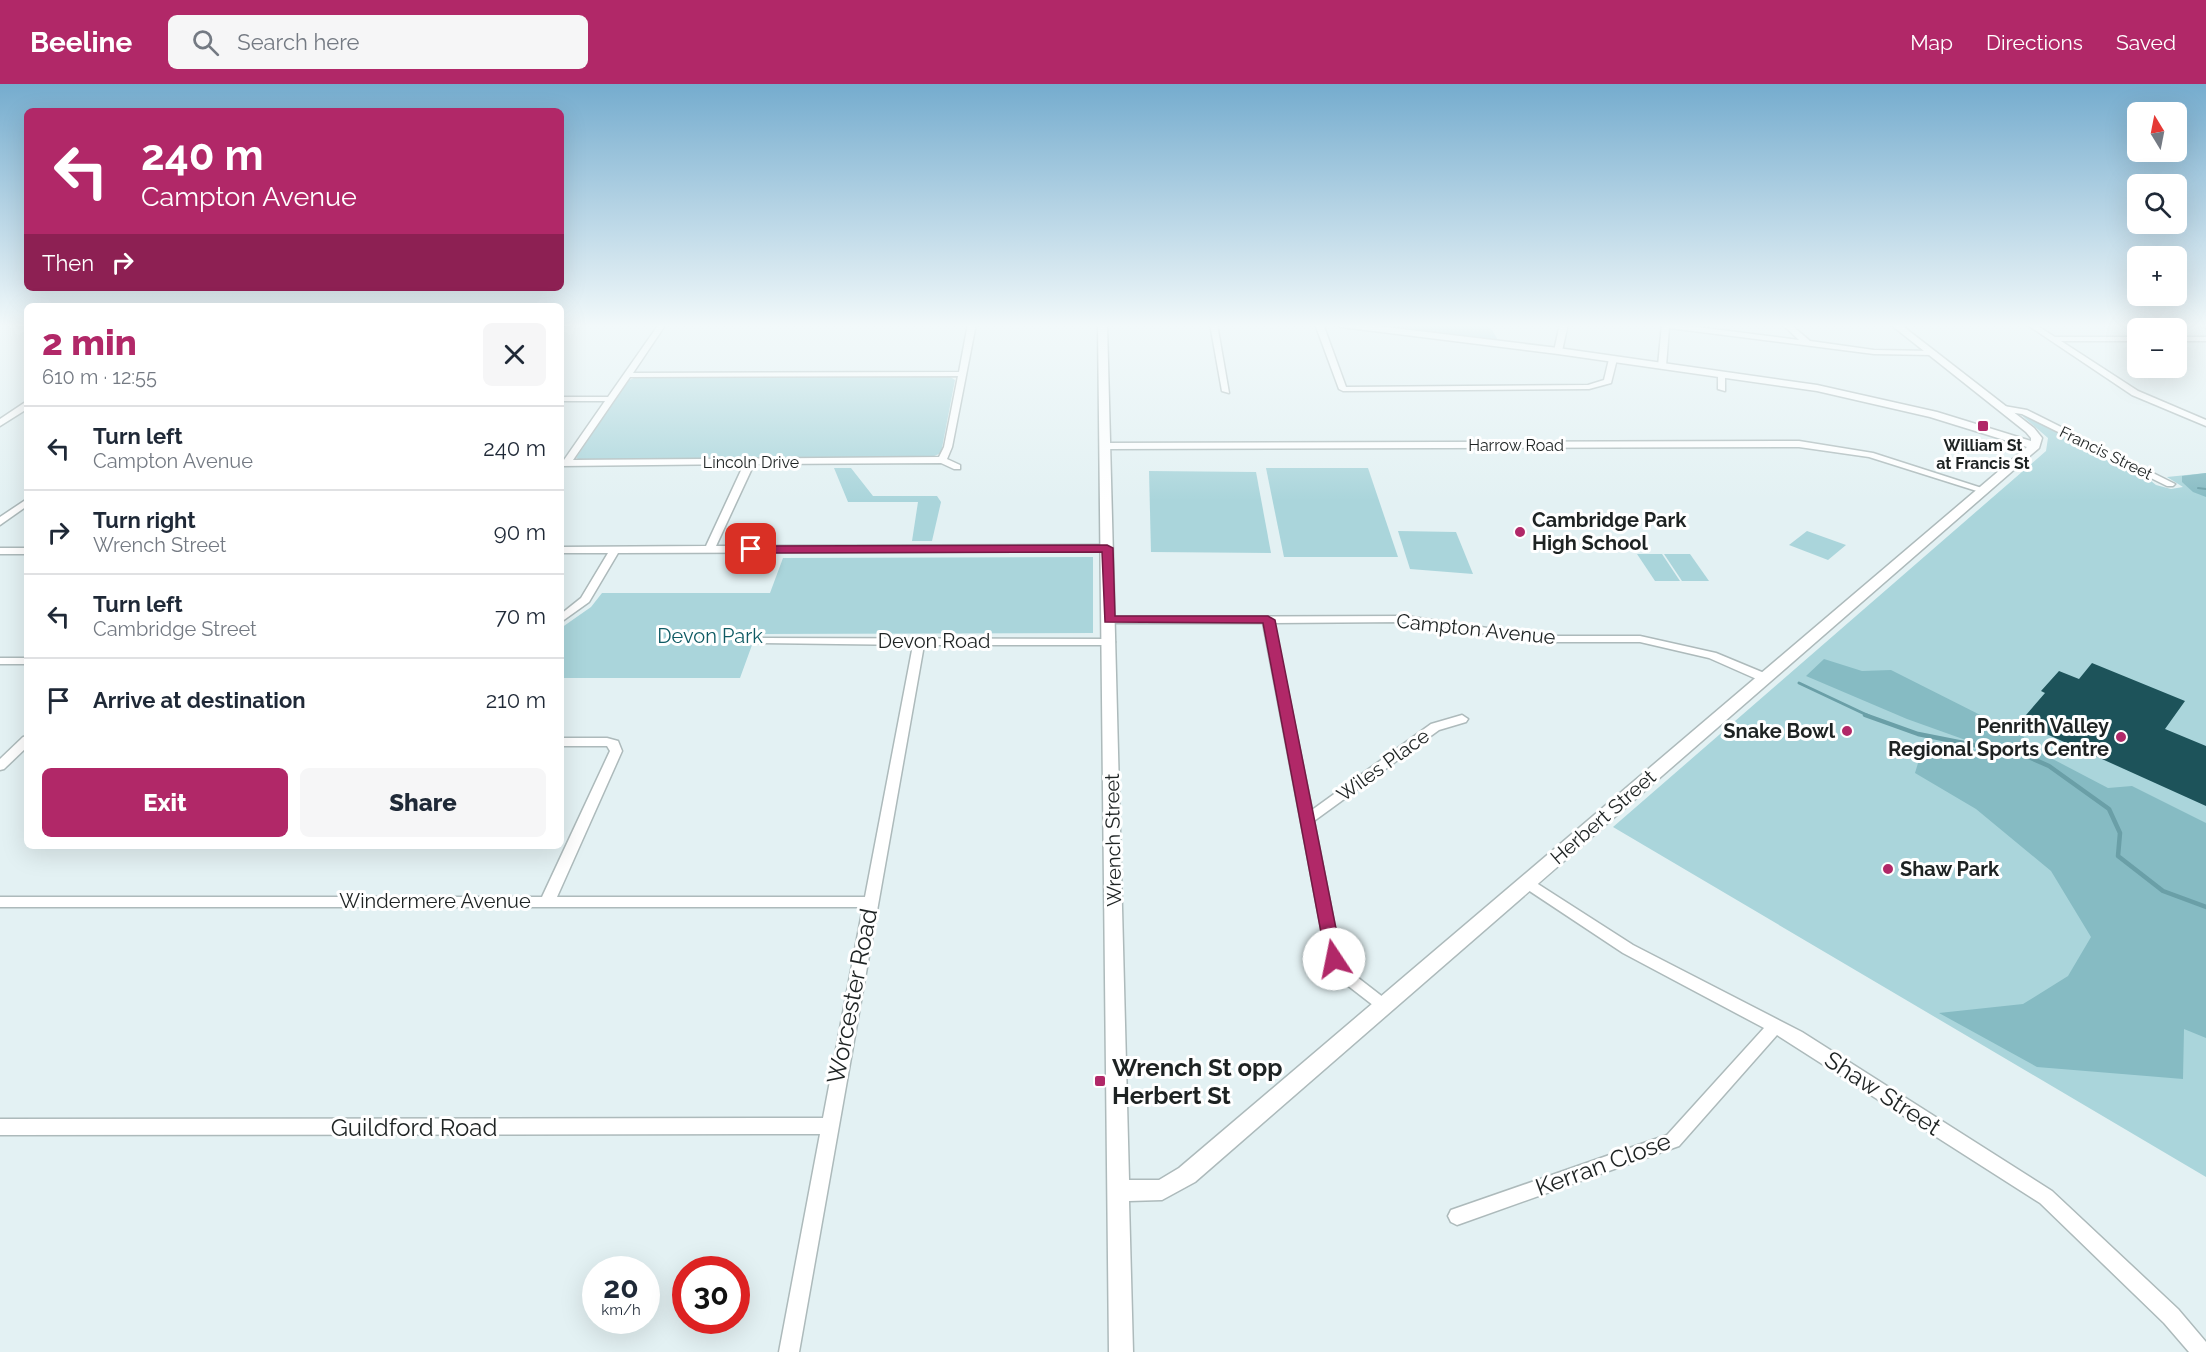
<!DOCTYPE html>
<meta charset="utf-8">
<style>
:root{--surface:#fff;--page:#f6f6f7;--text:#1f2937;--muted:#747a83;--line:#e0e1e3;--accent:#b12868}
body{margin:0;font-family:Raleway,sans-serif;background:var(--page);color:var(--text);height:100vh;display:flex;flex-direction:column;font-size:22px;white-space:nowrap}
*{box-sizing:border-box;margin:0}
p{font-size:20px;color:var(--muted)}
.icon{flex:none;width:33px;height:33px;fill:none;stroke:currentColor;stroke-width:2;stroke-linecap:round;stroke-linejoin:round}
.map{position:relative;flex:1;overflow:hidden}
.details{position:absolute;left:24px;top:219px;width:540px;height:546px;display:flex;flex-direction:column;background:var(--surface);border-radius:9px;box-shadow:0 6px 24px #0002}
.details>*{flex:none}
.hud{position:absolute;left:24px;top:24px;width:540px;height:183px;border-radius:9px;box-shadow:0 6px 24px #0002;background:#b12868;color:#fff;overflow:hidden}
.needle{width:39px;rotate:350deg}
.controls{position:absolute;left:2127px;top:18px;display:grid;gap:12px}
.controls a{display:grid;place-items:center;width:60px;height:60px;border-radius:9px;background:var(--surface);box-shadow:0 6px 24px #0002;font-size:30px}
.speed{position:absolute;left:582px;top:1172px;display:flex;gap:12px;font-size:30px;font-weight:700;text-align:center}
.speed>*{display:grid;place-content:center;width:78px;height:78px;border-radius:50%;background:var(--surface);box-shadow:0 6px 24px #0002;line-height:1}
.speed small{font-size:15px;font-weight:400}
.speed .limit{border:9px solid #d22;background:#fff;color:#111}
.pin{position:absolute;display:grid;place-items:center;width:51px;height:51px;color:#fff;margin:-26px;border-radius:12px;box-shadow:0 3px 9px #0006}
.me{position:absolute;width:66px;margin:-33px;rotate:349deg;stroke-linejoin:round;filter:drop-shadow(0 0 4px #0008)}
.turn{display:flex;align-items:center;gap:21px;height:126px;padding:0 18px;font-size:27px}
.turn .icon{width:78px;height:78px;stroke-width:2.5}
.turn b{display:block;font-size:42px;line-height:51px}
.then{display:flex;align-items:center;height:57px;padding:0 18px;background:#0003;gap:12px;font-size:22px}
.round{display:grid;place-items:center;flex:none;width:63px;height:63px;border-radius:9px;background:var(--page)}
.summary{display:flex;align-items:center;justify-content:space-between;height:102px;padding:0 18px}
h1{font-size:36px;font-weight:800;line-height:45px;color:var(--accent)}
.button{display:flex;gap:12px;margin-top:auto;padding:12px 18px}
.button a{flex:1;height:69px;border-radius:9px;background:var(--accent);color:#fff;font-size:24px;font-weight:800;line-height:69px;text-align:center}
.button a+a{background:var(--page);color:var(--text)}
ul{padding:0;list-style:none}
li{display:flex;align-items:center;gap:18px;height:84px;padding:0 18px;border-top:2px solid var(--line)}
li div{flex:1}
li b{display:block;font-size:22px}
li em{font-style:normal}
header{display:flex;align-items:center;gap:36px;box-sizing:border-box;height:84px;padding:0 30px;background:var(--accent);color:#fff}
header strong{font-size:28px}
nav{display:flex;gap:33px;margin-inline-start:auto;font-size:21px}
.search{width:420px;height:54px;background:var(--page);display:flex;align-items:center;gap:15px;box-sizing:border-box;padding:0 21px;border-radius:9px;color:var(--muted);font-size:22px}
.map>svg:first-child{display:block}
</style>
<header>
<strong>Beeline</strong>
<div class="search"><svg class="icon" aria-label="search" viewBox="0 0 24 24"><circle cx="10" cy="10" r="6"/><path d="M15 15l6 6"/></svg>Search here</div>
<nav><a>Map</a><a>Directions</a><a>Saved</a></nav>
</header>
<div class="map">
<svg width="2206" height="1268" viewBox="0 0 2206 1268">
<rect width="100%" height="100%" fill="#e3f1f3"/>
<g fill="#aad5db">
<path d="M 1391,240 L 1488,240 L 1498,256 L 1393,243 Z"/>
<path d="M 949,292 L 955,296 L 941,369 L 930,374 L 581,376 L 576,374 L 627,297 L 634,294 Z"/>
<path d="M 2019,329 L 2137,386 L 2156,401 L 2171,405 L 2183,403 L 2167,393 L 2206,389 L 2206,1093 L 1613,743 L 2046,367 L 2048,354 Z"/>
<path d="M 834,384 L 851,384 L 873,412 L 937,412 L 941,418 L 932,457 L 912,457 L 918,418 L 848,418 Z"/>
<path d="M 1266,384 L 1368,384 L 1398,473 L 1284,473 Z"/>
<path d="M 1149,387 L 1256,388 L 1271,469 L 1151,468 Z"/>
<path d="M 1398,447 L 1456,448 L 1473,490 L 1410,485 Z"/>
<path d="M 1807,447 L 1846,461 L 1828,476 L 1789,461 Z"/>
<path d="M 1637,470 L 1662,470 L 1680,497 L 1655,497 Z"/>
<path d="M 1664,470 L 1690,470 L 1709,497 L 1682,497 Z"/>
<path d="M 1093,473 L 1093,549 L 756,550 L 740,594 L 561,594 L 561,544 L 591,523 L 602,509 L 770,509 L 783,474 Z"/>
</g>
<g fill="#86bbc3">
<path d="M 2206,389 L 2206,413 L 2193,408 L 2182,398 L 2182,392 Z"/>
<path d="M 1824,575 L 1862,587 L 1891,586 L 2024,653 L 2024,660 L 2108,704 L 2132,702 L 2206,739 L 2206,954 L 2184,945 L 2183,995 L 2037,983 L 1939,929 L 2023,920 L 2068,892 L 2091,853 L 2051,787 L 1976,725 L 1915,689 L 1925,656 L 2018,674 L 2014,666 L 1974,659 L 1907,635 L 1806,592 Z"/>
</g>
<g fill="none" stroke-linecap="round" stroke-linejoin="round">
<path stroke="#6a9fa7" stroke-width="2" d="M 2198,404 L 2206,405"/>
<path stroke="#6a9fa7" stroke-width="3" d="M 1799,599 L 1869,632"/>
<path stroke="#6a9fa7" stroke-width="4.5" d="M 1865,631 L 1918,650 L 2024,671 L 2049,682 L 2109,725 L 2120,749 L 2118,772 L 2163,807 L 2206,823"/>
</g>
<path fill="#1d535a" d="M 2092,579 L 2185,617 L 2165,645 L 2206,662 L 2206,722 L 2020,638 L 2045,609 L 2041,607 L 2059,587 L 2079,595 Z"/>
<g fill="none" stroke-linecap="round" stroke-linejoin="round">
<g stroke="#adbabb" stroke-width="3">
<g id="minor">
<path d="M 659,240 L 666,240 L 633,289 L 959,288 L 968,240 L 976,240 L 952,363 L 947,375 L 960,381 L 960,385 L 954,385 L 941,379 L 754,380 L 716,462 L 1107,461 L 1112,464 L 1107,467 L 618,469 L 589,518 L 561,538 L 561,530 L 581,514 L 608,469 L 561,469 L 561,463 L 706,462 L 744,380 L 561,382 L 561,376 L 564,376 L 605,317 L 561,317 L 561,313 L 608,313 ZM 958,292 L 944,363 L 939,373 L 573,376 L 630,293 Z"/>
<path d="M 1210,240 L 1217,240 L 1229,309 L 1222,307 Z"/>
<path d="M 1315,240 L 1323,240 L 1346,303 L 1588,301 L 1604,296 L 1609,275 L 1613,273 L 1617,275 L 1611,299 L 1589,305 L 1343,307 L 1339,305 Z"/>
<path d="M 1560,240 L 1568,240 L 1562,267 L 1558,269 L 1554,267 Z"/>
<path d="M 1662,240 L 1673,240 L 1799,256 L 1782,240 L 1790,240 L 1810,257 L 1874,266 L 1933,267 L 1937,269 L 1933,271 L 1874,270 L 1669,244 L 1666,282 L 1662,284 L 1658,282 Z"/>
<path d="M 2026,240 L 2034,240 L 2055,253 L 2138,253 L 2138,257 L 2061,257 L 2138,307 L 2206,336 L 2206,342 L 2132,311 Z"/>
<path d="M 2198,240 L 2206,240 L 2206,244 Z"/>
<rect x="2176" y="253" width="30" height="4"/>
<path d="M 1718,288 L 1725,290 L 1725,307 L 1718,305 Z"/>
<path d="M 24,319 L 27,319 L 27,325 L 0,342 L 0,335 Z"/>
<path d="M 2004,322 L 2027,326 L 2175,400 L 2173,402 L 2167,402 L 2022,330 L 2001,327 L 2000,325 Z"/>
<path d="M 1799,357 L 1873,369 L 1988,406 L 1983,409 L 1980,408 L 1869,373 L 1799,363 L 1106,365 L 1102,362 L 1106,359 Z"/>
<path d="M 27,415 L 27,422 L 0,441 L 0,433 Z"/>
<rect x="0" y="464" width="27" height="6"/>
<path d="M 1405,532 L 1543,552 L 1640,552 L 1716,569 L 1769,591 L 1771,594 L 1769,597 L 1761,597 L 1709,574 L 1640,558 L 1543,558 L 1405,538 L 1274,539 L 1312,726 L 1431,640 L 1462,631 L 1468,635 L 1466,638 L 1439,646 L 1314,737 L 1341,874 L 1348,886 L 1388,917 L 1391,921 L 1388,925 L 1383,927 L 1378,925 L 1338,894 L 1327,875 L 1263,539 L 1109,539 L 1104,536 L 1109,533 Z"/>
<path d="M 760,554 L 1109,555 L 1115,558 L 1109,561 L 924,561 L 799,1268 L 779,1268 L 820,1050 L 0,1051 L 0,1035 L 823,1034 L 863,823 L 0,823 L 0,813 L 542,813 L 610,667 L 607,662 L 561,662 L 561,654 L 607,654 L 618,657 L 622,667 L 557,813 L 865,813 L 913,561 L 756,559 L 754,557 L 756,555 Z"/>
<rect x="0" y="574" width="27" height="6"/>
<path d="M 27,652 L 27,663 L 4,685 L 0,686 L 0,675 L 23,653 Z"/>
<path d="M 1527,793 L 1633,861 L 1802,948 L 2052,1107 L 2178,1225 L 2206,1258 L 2206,1268 L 2189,1268 L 2164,1239 L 2040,1119 L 1777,951 L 1679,1062 L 1457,1141 L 1451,1138 L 1448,1132 L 1451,1126 L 1667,1051 L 1764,944 L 1623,869 L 1522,802 L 1520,798 L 1522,794 Z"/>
</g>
</g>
<g stroke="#adbabb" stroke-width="3">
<path id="tertiary" d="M 1098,240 L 1107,240 L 1129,1096 L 1159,1096 L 1179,1084 L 2027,363 L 1930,333 L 1817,307 L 1558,270 L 1341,243 L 1337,240 L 1360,240 L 1558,264 L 1817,301 L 1937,328 L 2031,357 L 2031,354 L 2026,348 L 1890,240 L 1900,240 L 2034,344 L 2042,354 L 2039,364 L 1195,1098 L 1162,1116 L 1129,1117 L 1133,1268 L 1109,1268 Z"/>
</g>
<use href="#minor" fill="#fff" fill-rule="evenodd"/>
<use href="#tertiary" fill="#fff" fill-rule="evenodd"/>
</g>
<linearGradient id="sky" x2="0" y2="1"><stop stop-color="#75acce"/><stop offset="0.58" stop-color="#f2f9fa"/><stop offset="1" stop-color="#f2f9fa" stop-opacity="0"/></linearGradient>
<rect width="2206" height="417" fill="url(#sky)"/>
<path fill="#b12868" stroke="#731a44" stroke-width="1.5" d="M 1107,461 L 1113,464 L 1115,532 L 1268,532 L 1275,536 L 1342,875 L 1340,880 L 1328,880 L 1326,875 L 1263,539 L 1105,538 L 1102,468 L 751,469 L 746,465 L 751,462 Z"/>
<g fill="#b12868" stroke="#fff" stroke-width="2">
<rect x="1977" y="336" width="12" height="12" rx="3"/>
<circle cx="1520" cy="448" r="6"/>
<circle cx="1847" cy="647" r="6"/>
<circle cx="2121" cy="653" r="6"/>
<circle cx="1888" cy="785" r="6"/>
<rect x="1094" y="991" width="12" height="12" rx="3"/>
</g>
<g text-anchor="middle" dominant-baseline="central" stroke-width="6" stroke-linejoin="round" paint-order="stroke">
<g font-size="16" fill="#1e2323" stroke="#fff">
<text x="1516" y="361">Harrow Road</text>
<text transform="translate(2106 369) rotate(26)">Francis Street</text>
<text x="751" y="378">Lincoln Drive</text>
</g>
<g font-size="16" font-weight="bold" fill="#1e2323" stroke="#fff">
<text x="1983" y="361">William St<tspan x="1983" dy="18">at Francis St</tspan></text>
</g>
<g font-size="20" font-weight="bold" fill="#1e2323" stroke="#fff" text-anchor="start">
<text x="1532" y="436">Cambridge Park<tspan x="1532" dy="23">High School</tspan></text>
<text x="2109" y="642" text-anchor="end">Penrith Valley<tspan x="2109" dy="23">Regional Sports Centre</tspan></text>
<text x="1835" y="647" text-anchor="end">Snake Bowl</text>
<text x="1900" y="785">Shaw Park</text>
</g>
<g font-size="20" fill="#1e2323" stroke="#fff">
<text transform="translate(1476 545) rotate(6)">Campton Avenue</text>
<text x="934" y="557">Devon Road</text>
<text transform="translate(1383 681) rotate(-36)">Wiles Place</text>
<text transform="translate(1603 733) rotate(-41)">Herbert Street</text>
<text transform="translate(1113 756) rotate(-91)">Wrench Street</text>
<text x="435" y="817">Windermere Avenue</text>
</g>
<g font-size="20" fill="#0f5b64" stroke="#fff">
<text x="710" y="552">Devon Park</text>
</g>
<g font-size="24" fill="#1e2323" stroke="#fff">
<text transform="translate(852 912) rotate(-79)">Worcester Road</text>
<text transform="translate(1883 1009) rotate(33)">Shaw Street</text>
<text x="414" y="1043">Guildford Road</text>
<text transform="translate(1603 1080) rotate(-20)">Kerran Close</text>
</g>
<g font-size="24" font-weight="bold" fill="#1e2323" stroke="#fff" text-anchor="start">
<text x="1112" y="983">Wrench St opp<tspan x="1112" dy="28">Herbert St</tspan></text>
</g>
</g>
</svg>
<div class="controls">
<a><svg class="needle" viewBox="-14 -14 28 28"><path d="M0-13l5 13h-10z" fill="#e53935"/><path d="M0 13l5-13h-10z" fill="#747a83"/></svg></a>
<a><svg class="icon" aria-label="search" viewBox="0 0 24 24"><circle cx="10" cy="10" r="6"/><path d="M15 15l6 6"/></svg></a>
<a>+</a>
<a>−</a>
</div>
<div class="speed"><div>20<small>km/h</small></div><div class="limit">30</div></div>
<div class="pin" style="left:751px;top:465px;background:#d93025"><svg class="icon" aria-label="arrive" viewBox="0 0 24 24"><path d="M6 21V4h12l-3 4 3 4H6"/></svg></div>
<svg class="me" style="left:1334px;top:875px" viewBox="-20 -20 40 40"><circle r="19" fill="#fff"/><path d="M0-13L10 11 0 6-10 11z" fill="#b12868"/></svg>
<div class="hud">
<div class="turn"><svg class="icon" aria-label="left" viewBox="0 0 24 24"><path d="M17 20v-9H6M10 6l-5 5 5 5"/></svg><div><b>240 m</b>Campton Avenue</div></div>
<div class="then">Then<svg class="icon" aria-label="right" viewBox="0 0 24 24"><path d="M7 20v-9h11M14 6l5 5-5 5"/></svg></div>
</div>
<section class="details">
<div class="summary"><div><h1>2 min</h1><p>610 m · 12:55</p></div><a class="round"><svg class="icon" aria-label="close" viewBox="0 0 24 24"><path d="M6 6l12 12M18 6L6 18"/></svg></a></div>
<ul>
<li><svg class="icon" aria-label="left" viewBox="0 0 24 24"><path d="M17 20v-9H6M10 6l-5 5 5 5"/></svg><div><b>Turn left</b><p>Campton Avenue</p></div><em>240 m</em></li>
<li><svg class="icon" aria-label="right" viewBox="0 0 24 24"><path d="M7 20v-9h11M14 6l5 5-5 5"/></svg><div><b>Turn right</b><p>Wrench Street</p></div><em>90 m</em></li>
<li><svg class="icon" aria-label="left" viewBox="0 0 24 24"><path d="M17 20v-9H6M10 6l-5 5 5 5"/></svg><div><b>Turn left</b><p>Cambridge Street</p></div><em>70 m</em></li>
<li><svg class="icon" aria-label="arrive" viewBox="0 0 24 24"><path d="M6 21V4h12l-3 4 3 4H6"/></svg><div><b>Arrive at destination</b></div><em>210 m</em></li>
</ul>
<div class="button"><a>Exit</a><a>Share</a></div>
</section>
</div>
